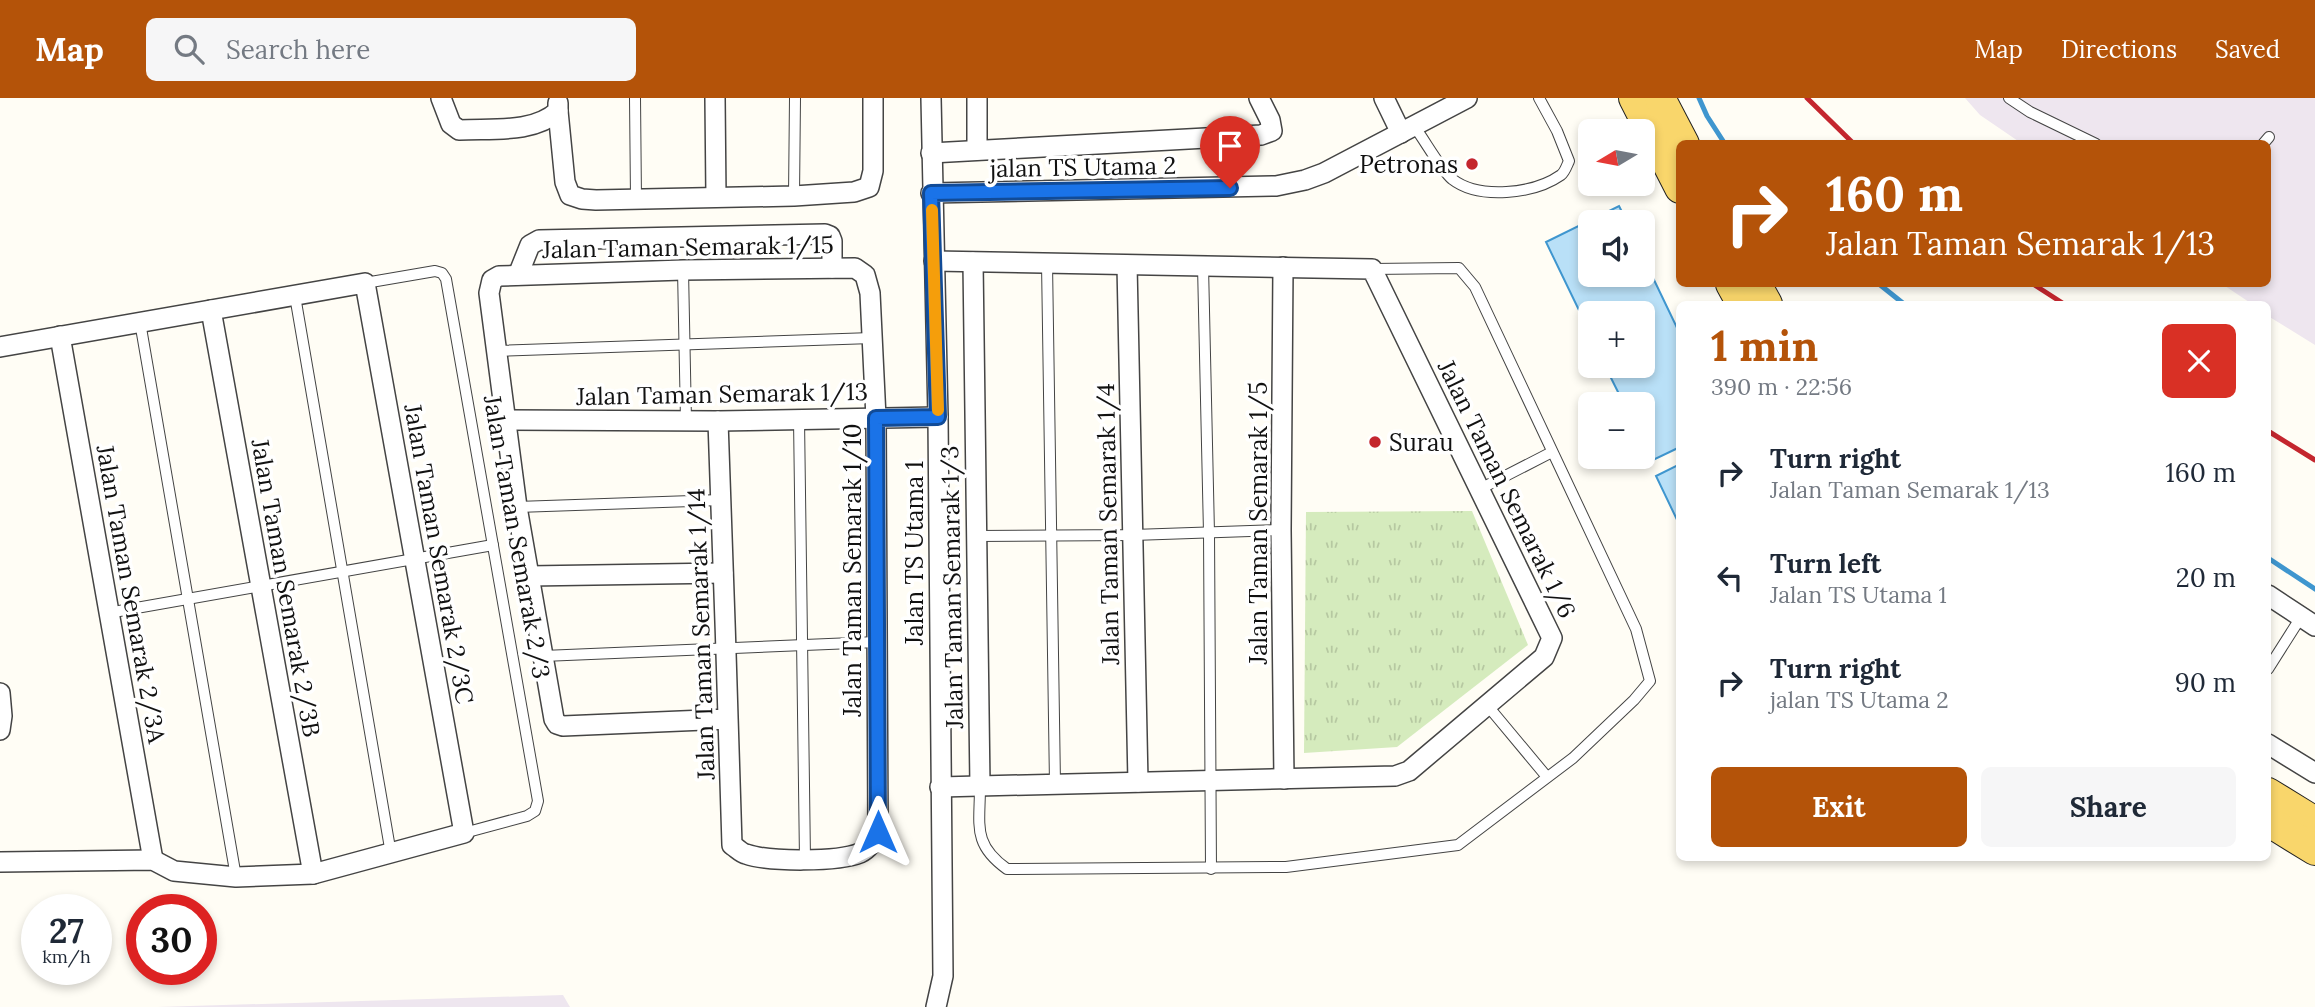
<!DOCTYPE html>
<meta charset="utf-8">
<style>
:root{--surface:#fff;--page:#f6f6f7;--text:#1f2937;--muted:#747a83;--accent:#b45309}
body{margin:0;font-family:Lora,serif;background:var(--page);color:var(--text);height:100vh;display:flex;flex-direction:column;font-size:26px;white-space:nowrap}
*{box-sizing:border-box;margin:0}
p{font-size:23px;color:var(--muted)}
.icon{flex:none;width:38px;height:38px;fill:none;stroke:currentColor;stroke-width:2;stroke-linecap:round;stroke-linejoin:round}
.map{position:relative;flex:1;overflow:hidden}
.panel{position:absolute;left:1676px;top:203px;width:595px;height:560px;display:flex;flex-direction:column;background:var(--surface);border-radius:10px;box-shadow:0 4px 10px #0003}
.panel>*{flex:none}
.hud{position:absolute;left:1676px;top:42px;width:595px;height:147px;border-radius:10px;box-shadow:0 4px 10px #0003;background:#b45309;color:#fff;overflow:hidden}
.needle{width:46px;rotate:260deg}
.buttons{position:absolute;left:1578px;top:21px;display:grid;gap:14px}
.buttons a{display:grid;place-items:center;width:77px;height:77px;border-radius:10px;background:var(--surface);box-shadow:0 4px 10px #0003;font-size:35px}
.speed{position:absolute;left:21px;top:796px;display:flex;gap:14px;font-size:35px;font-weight:700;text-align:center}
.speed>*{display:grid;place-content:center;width:91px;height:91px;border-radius:50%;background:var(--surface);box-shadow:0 4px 10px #0003;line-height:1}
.speed small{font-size:18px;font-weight:400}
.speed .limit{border:10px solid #d22;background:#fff;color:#111}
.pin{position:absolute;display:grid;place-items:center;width:60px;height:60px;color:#fff;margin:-72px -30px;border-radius:50% 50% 50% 0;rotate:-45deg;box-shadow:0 0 7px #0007}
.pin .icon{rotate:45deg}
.me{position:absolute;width:77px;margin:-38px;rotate:0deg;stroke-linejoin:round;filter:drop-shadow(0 0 5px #0008)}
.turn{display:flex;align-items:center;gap:24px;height:147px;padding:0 35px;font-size:32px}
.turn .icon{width:91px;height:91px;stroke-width:2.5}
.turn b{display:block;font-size:49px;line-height:60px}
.round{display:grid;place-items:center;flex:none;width:74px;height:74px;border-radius:10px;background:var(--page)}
.headline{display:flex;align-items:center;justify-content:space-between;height:119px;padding:0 35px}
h1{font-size:42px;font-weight:700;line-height:52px;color:var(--accent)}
.primary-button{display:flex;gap:14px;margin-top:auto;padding:14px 35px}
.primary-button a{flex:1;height:80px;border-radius:10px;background:var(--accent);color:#fff;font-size:28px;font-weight:700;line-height:80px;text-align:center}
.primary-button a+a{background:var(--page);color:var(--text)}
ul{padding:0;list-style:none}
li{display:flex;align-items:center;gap:21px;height:105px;padding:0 35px}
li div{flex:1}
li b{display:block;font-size:26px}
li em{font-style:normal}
header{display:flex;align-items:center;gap:42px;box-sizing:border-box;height:98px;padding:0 35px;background:var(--accent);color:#fff}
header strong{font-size:33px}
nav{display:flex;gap:38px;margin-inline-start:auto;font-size:24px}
.search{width:490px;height:63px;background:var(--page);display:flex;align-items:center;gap:18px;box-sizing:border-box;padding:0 24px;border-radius:10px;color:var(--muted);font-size:26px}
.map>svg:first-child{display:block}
</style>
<header>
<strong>Map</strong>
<div class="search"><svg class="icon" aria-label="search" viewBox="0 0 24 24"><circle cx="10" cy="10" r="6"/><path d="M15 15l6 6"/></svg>Search here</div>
<nav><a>Map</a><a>Directions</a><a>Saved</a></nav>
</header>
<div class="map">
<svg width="2315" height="909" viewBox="0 0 2315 909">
<defs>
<pattern id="park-tufts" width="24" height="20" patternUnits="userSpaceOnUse" patternTransform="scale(1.75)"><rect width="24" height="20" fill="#d5ebbd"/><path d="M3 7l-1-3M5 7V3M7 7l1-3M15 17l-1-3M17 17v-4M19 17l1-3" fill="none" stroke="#b6c8a1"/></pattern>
</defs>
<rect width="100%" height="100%" fill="#fffdf5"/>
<g fill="#eee6ef">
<path d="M 1965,0 L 2315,0 L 2315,247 L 2268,218 L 2268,206 L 2252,206 L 2222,186 L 2268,186 L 2268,46 L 2021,45 L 1980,17 Z"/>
<path d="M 563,897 L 570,909 L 157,909 Z"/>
</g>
<path fill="url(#park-tufts)" d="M 1472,413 L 1528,547 L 1397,649 L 1304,655 L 1306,414 Z"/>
<g fill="#b9e0f7" stroke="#3f96cf" stroke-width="2">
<path d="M 1619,108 L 1627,124 L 1591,124 L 1591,177 L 1643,177 L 1643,159 L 1680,236 L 1680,349 L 1651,363 L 1643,347 L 1643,306 L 1624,306 L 1605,268 L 1643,268 L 1643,215 L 1591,215 L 1591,237 L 1546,144 Z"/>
<path d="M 1680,366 L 1680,428 L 1656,378 Z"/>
</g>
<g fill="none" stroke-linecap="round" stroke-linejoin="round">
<g stroke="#3f96cf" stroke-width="5">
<path d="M 1699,0 L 1707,18 L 1725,46"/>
<path d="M 1879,186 L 1904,206"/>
<path d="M 2268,460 L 2315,491"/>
</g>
<g stroke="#444" stroke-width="12">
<g id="service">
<path d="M 635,0 L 636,101"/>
<path d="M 2009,0 L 2030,14 L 2096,46"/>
<path d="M 1414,28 C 1424,41 1441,72 1452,81 C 1479,102 1534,96 1561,77 C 1565,74 1567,67 1569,63 L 1557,33 L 1539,0"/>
<path d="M 2263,46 L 2269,39"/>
<path d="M 794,98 L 795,0"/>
<path d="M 1047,165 L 1055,686"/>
<path d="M 1203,168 L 1209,435 L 1211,771"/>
<path d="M 683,172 L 686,323"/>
<path d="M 365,185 L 435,173 L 442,175 L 446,181 L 538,703 L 535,713 L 527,718 L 464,735"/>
<path d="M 295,198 L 391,756"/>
<path d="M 140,224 L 236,779"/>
<path d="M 496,253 L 872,240"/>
<path d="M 799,321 L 805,761"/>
<path d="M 1480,391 L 1552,354"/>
<path d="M 517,409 L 721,402"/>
<path d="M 976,438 L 1133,437 L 1281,432"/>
<path d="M 108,515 L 493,447"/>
<path d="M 543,558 L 877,544"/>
<path d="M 2268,571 L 2301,519"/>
<path d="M 1487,607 L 1547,679"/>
<path d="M 980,688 C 980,727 972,746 1007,771 L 1286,769 L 1458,747 L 1573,660 L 1634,602 L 1650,583 L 1636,531 L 1475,189 L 1459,170 L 1372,171"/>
</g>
</g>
<g stroke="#444" stroke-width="22">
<g id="minor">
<path d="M 441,0 L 451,26 L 459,32 C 491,30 533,36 558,13 L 558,5"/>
<path d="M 715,0 L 716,99"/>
<path d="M 931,0 L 938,319 L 943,878 L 936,909"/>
<path d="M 977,0 L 977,52"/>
<path d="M 1384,0 L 1401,35"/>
<path d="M 558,13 L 565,84 L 570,97 L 582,101 L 596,102 L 794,98 L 854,94 L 869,89 L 873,73 L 873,0"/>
<path d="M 931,55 L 1261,37 L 1272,33 L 1270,22 L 1259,0"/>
<path d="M 931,95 L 1276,88 L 1305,82 L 1324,75 L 1467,0"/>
<path d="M 934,163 L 1372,171 L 1552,540 L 1544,559 L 1409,673 L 1395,678 L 940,689"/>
<path d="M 973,164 L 980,688"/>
<path d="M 1127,167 L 1138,684"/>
<path d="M 1283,169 L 1281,432 L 1284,681"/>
<path d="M 518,177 L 530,147 L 539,142 L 825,136 L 830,138 L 832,143 L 832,170"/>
<path d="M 211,212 L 313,776"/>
<path d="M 60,238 L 153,762"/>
<path d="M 0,249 L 365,185 L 464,735 L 313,776 L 236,779 L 174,773 L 153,762 L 0,764"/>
<path d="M 506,322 L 718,323 L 938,319"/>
<path d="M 718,323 C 723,464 728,606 732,747 C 737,750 741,755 746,756 C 768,764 839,764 860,755 C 870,750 873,743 878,734 L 876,320 L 870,195 L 865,177 L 855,170 L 683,172 L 499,178 L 492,182 L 489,195 L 517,409 L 554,621 L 557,626 L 563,628 L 728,621"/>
<path d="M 529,478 L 723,475"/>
<path d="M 2268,497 L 2315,528"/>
<path d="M 0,595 L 2,618 L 0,632"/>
<path d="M 2268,646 L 2315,675"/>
</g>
</g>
<g stroke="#222" stroke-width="32">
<g id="primary">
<path d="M 1634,0 L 1680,90"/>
<path d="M 1660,0 L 1684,46"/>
<path d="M 1731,186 L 1742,206"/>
<path d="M 1756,186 L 1767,206"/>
<path d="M 2268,695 L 2315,724"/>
<path d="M 2268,723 L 2315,752"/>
</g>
</g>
<use href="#service" stroke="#fff" stroke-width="10"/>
<use href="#minor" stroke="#fff" stroke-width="19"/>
<use href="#primary" stroke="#f9d66b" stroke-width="30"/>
<g stroke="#c4262e" stroke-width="5">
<path d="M 1807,0 L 1854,46"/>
<path d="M 2033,186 L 2064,206"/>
<path d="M 2268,333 L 2315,362"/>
</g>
</g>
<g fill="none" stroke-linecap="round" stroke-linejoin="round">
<g stroke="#114b97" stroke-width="18">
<path id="route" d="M 878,734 L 876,320 L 938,319 L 931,95 L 1230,90"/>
</g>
<use href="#route" stroke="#1a73e8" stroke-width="12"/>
<path stroke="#f59e0b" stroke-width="12" d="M 932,112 L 938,312"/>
</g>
<g fill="#c4262e" stroke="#fff" stroke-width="2.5">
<circle cx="1472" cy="66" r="7"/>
<circle cx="1375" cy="344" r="7"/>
</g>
<g text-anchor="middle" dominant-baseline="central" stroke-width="7" stroke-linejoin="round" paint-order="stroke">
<g font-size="24" fill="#111" stroke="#fff" text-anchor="end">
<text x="1458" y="66">Petronas</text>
<text x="1389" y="344" text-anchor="start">Surau</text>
</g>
<g font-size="24" fill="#111" stroke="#fff">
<text transform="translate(1083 69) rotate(-1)">jalan TS Utama 2</text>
<text transform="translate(688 149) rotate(-1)">Jalan Taman Semarak 1/15</text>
<text transform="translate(722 296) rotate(-1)">Jalan Taman Semarak 1/13</text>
<text transform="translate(1507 391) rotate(64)">Jalan Taman Semarak 1/6</text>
<text transform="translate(1258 425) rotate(-90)">Jalan Taman Semarak 1/5</text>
<text transform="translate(1108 426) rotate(-91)">Jalan Taman Semarak 1/4</text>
<text transform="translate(517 439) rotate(80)">Jalan Taman Semarak 2/3</text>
<text transform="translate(914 455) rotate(-90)">Jalan TS Utama 1</text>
<text transform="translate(439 456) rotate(80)">Jalan Taman Semarak 2/3C</text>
<text transform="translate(852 472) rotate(-90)">Jalan Taman Semarak 1/10</text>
<text transform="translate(952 489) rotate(-91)">Jalan Taman Semarak 1/3</text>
<text transform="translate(286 490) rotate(80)">Jalan Taman Semarak 2/3B</text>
<text transform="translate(131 496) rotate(80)">Jalan Taman Semarak 2/3A</text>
<text transform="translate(701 536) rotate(-92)">Jalan Taman Semarak 1/14</text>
</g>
</g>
</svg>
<div class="buttons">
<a><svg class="needle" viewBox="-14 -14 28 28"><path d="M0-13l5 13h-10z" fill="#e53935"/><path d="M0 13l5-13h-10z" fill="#747a83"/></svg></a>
<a><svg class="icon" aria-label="sound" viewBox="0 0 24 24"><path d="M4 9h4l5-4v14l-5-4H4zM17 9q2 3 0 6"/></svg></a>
<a>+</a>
<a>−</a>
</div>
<div class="speed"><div>27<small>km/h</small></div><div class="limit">30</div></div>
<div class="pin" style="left:1230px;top:90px;background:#d93025"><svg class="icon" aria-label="arrive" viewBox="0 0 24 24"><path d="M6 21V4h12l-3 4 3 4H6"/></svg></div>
<svg class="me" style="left:878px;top:734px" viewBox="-20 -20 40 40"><path d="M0-17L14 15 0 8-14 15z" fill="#1a73e8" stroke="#fff" stroke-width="4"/></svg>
<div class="hud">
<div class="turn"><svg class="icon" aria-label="right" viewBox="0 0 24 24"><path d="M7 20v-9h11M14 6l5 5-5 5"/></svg><div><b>160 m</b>Jalan Taman Semarak 1/13</div></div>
</div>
<section class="panel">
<div class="headline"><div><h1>1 min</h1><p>390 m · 22:56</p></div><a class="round" style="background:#d93025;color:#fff"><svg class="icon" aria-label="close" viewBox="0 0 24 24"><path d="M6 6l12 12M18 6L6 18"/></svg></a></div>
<ul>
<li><svg class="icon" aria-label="right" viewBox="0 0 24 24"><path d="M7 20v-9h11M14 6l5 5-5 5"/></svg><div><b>Turn right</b><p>Jalan Taman Semarak 1/13</p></div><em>160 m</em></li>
<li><svg class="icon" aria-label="left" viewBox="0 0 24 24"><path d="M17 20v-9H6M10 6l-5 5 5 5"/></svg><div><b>Turn left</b><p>Jalan TS Utama 1</p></div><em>20 m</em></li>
<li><svg class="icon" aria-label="right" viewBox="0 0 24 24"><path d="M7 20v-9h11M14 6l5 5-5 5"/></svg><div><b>Turn right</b><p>jalan TS Utama 2</p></div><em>90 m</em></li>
</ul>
<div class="primary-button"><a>Exit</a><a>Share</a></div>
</section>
</div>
